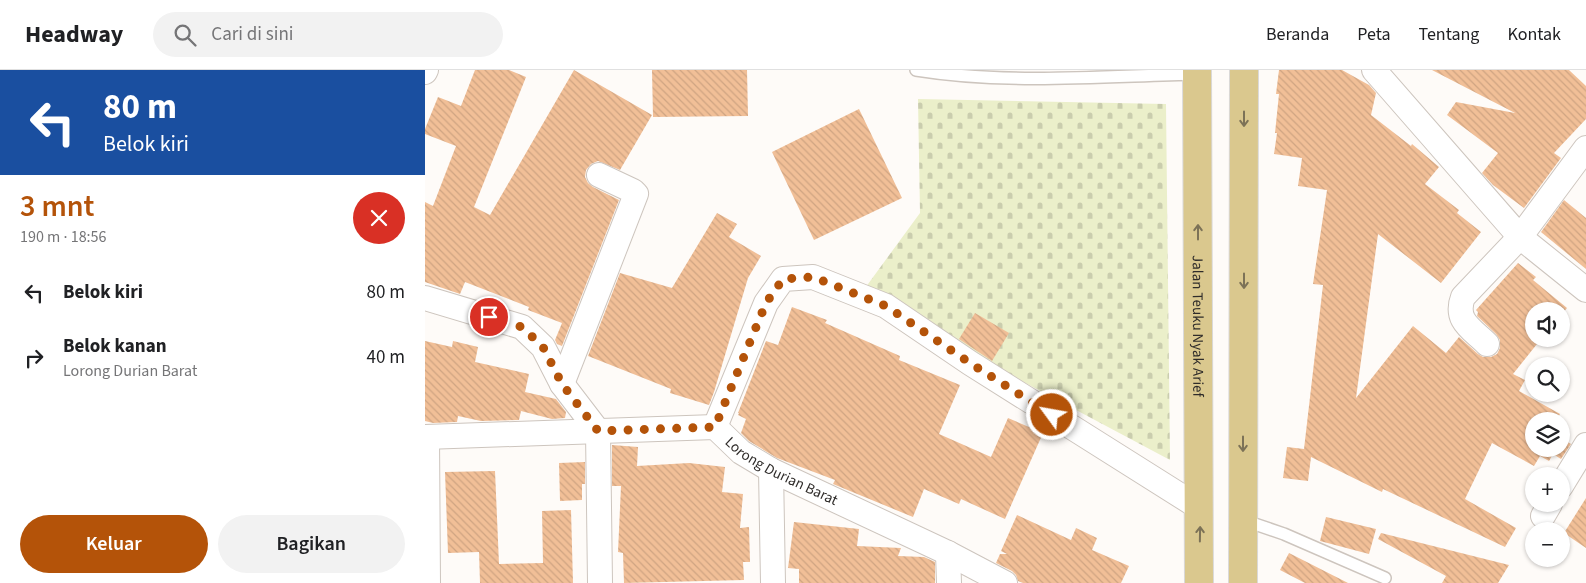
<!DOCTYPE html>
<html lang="id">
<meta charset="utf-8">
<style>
:root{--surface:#fff;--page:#f2f2f2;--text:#202124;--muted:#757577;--line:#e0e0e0;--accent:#b45309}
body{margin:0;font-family:"Source Sans 3",sans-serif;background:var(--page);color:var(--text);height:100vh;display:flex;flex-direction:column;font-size:19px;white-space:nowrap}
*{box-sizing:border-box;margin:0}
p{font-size:16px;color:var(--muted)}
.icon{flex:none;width:28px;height:28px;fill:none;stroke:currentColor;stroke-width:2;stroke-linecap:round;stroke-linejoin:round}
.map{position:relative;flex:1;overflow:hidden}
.panel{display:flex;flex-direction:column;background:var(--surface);width:425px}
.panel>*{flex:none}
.guide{background:#1a4fa0;color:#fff;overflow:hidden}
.controls{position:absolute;left:1100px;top:232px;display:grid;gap:10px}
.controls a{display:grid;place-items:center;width:45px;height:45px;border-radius:50%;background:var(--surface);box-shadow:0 1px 4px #0004;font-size:25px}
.pin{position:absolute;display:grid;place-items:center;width:42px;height:42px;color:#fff;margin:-21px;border:2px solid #fff;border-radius:50%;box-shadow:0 1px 5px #0007}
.me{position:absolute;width:55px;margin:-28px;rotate:302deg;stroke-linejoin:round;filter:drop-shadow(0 0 4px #0008)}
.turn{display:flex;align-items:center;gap:18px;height:105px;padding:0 20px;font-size:22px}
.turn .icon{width:65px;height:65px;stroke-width:2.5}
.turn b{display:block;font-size:35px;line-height:42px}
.round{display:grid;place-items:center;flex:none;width:52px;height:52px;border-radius:26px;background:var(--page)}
.overview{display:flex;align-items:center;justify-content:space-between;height:85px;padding:0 20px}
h1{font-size:30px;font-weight:600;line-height:38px;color:var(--accent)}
.cta{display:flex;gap:10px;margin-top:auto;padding:10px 20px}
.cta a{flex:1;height:58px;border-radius:30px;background:var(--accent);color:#fff;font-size:20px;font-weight:600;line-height:58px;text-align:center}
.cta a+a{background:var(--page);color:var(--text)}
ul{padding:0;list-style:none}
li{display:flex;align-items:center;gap:15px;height:65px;padding:0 20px}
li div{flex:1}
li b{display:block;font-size:19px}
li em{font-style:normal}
header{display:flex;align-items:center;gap:30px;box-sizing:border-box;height:70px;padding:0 25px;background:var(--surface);border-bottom:1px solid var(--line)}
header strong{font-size:24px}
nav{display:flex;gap:28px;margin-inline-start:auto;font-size:18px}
.search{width:350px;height:45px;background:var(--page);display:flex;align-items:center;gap:12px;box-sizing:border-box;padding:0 18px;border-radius:28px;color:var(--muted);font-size:19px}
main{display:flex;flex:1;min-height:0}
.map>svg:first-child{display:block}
</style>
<header>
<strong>Headway</strong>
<div class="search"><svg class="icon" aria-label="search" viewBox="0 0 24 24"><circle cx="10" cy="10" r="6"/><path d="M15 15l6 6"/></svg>Cari di sini</div>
<nav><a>Beranda</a><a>Peta</a><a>Tentang</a><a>Kontak</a></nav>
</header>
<main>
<section class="panel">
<div class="guide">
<div class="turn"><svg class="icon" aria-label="left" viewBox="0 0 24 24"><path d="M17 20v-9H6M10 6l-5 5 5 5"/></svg><div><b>80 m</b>Belok kiri</div></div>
</div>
<div class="overview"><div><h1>3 mnt</h1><p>190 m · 18:56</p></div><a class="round" style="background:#d93025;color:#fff"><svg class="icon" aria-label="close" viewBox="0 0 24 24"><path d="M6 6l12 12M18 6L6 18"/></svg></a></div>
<ul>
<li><svg class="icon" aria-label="left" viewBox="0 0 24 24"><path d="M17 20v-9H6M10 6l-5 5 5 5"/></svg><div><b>Belok kiri</b></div><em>80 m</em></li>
<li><svg class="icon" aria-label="right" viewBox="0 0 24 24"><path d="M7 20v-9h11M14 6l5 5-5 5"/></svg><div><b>Belok kanan</b><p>Lorong Durian Barat</p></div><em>40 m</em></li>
</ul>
<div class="cta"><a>Keluar</a><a>Bagikan</a></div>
</section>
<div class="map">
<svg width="1161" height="513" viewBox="0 0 1161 513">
<defs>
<pattern id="cemetery-stones" width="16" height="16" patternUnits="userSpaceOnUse" patternTransform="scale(1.25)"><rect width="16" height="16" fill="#ebefca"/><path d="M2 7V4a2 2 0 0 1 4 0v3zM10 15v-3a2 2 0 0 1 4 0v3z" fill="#cacdae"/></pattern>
<pattern id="building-back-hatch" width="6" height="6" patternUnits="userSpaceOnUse" patternTransform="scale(1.25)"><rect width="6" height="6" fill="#f1bf97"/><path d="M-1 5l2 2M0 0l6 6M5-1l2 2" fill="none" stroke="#cfa482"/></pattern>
</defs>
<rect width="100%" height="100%" fill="#fefbf8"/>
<path fill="url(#cemetery-stones)" d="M 493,29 L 741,34 L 745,390 L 435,225 L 495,143 Z"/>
<g fill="url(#building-back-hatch)">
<path d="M 50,0 L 84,0 L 101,7 L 49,137 L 65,145 L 149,0 L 227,45 L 195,100 L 173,91 L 166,94 L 161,100 L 160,107 L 163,113 L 168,117 L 194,130 L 137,276 L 132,274 L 130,270 L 137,253 L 103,240 L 104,237 L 40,212 L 35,224 L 0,212 L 0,132 L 8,136 L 31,76 L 0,64 L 0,59 L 13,27 L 36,36 Z"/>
<path d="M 227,0 L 322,0 L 323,46 L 228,47 Z"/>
<path d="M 854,0 L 917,0 L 944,15 L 951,23 L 946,45 L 986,76 L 987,74 L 1014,97 L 1000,114 L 1034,140 L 1032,143 L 1056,162 L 1016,213 L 953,164 L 931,328 L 988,256 L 1021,283 L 1034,267 L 1053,284 L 1058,287 L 1066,287 L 1072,284 L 1075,278 L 1075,270 L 1071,264 L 1052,246 L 1053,242 L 1051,240 L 1093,193 L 1111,207 L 1108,210 L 1142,238 L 1136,245 L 1136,241 L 1109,241 L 1109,269 L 1116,269 L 1088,304 L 1100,310 L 1094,321 L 1135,344 L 1131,351 L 1109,351 L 1109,379 L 1136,379 L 1136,368 L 1146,374 L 1136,389 L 1128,384 L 1124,391 L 1115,386 L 1109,396 L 1067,373 L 1040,429 L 1091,458 L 1080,477 L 958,419 L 957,422 L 886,387 L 883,411 L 858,408 L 862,377 L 879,379 L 898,215 L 888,214 L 902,120 L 873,116 L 877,88 L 849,84 L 852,63 L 850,63 L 854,24 L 851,24 Z"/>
<path d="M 1007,0 L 1144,0 L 1161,16 L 1161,49 L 1129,83 L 1136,88 L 1099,138 L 1068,115 L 1057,103 L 1073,83 L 1022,45 L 1031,32 L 1090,43 Z"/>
<path d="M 434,39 L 477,128 L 389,170 L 347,82 Z"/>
<path d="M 1139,130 L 1161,148 L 1161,199 L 1116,162 Z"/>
<path d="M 292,143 L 312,154 L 304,167 L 336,186 L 323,208 L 289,322 L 284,335 L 245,323 L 246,319 L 163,286 L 195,203 L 247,218 Z"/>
<path d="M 367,237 L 402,250 L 400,253 L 475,286 L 474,290 L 535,315 L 514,364 L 566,387 L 583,348 L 618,363 L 580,449 L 536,429 L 534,434 L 499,419 L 488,447 L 408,414 L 410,410 L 352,388 L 324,371 L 316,363 L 321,349 L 313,345 L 314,343 L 313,343 L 341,271 L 353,275 Z"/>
<path d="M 550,243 L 584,263 L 567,291 L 534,269 Z"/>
<path d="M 0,271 L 27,277 L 28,271 L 53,277 L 50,292 L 104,304 L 100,322 L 131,329 L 141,342 L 140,348 L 127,349 L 96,341 L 94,350 L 56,351 L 33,346 L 32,352 L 8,353 L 0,351 Z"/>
<path d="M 187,375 L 213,377 L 212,396 L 264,393 L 300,397 L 297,422 L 318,424 L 315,458 L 324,457 L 325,492 L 318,492 L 319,510 L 199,513 L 198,483 L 193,482 L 196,416 L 187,416 Z"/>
<path d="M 160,392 L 160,414 L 157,414 L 157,430 L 135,431 L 134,393 Z"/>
<path d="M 70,401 L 74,494 L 118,493 L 117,441 L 146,440 L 148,513 L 55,513 L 54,482 L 23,483 L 20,402 Z"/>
<path d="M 1161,428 L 1161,478 L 1139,463 Z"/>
<path d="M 592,445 L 646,470 L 651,458 L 672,468 L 667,480 L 704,496 L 696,513 L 598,513 L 593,511 L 591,505 L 587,501 L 571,493 L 575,484 L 582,484 L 576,481 Z"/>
<path d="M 901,447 L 951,459 L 944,484 L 895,471 Z"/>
<path d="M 369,452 L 434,459 L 432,476 L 476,478 L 473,486 L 499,487 L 510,492 L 510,513 L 374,513 L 374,499 L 363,498 Z"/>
<path d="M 956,463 L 1084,495 L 1073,513 L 1017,513 L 1021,506 L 953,469 Z"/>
<path d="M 864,483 L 923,513 L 880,513 L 855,500 Z"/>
</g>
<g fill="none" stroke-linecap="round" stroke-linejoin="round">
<g stroke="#cdc5be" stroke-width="14">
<g id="service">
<path d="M 491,0 C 584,15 679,6 772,4"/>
<path d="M 818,450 L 859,464 L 960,508"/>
</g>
</g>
<g stroke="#cdc5be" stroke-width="26">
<g id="minor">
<path d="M 949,0 L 1095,167 L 1161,220"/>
<path d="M 0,2 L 1,0"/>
<path d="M 0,228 L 97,257 L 118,277 L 137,314 L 173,361 L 175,513"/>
<path d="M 1062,274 C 1047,259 1029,251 1038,227 L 1095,167 L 1161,78"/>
<path d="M 137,314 L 211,124 L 208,121 L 174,105"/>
<path d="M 290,357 L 341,233 L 358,209 L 388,207 L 461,236 L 545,293 L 775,438"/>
<path id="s1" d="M 0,367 L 290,357 L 316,382 L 346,400 L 523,483 L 580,513"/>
<path d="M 2,367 L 3,513"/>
<path d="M 346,400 L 348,513"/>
<path d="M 1136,416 L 1161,375"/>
<path d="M 1118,446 L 1125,434"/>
<path d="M 523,483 L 524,513"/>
</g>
</g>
<g stroke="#dad9d9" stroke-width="30">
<g id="trunk">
<path id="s2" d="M 772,0 L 774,513"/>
<path d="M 818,513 L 819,0"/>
</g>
</g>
<use href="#service" stroke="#fff" stroke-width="11"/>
<use href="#minor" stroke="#fff" stroke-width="24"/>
<use href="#trunk" stroke="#dac88e" stroke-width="28"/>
</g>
<defs><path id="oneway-shaft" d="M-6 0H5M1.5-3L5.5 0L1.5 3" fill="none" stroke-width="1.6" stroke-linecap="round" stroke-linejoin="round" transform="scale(1.25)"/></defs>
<g stroke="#7c7257">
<use href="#oneway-shaft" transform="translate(819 49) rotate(90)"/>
<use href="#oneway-shaft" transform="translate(773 162) rotate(-90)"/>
<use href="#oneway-shaft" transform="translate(819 211) rotate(90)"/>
<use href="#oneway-shaft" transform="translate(818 374) rotate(90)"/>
<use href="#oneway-shaft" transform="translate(775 464) rotate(-89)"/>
</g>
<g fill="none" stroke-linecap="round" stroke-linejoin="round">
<path stroke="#b45309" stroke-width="9" stroke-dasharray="0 16.2" d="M 64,247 L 97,257 L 118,277 L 137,314 L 173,361 L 290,357 L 341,233 L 358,209 L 388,207 L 461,236 L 545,293 L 627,345"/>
</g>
<g text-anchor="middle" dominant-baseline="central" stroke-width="4.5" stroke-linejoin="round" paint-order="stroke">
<g font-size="15" fill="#2f2c2a" stroke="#fff">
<text stroke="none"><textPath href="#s2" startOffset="256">Jalan Teuku Nyak Arief</textPath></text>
<text stroke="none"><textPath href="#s1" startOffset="371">Lorong Durian Barat</textPath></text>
</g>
</g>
</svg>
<div class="controls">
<a><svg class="icon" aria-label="sound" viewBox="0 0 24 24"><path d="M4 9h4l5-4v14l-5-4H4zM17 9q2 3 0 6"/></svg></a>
<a><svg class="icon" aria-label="search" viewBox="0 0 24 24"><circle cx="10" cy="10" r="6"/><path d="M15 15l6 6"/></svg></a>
<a><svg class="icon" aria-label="layers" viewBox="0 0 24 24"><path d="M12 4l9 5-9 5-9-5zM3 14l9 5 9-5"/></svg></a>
<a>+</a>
<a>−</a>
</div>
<div class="pin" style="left:64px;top:247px;background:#d93025"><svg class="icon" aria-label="arrive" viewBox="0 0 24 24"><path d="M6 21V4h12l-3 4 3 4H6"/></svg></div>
<svg class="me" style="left:627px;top:345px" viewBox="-20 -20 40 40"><circle r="17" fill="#b45309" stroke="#fff" stroke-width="3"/><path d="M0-11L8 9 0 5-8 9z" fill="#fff"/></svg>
</div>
</main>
